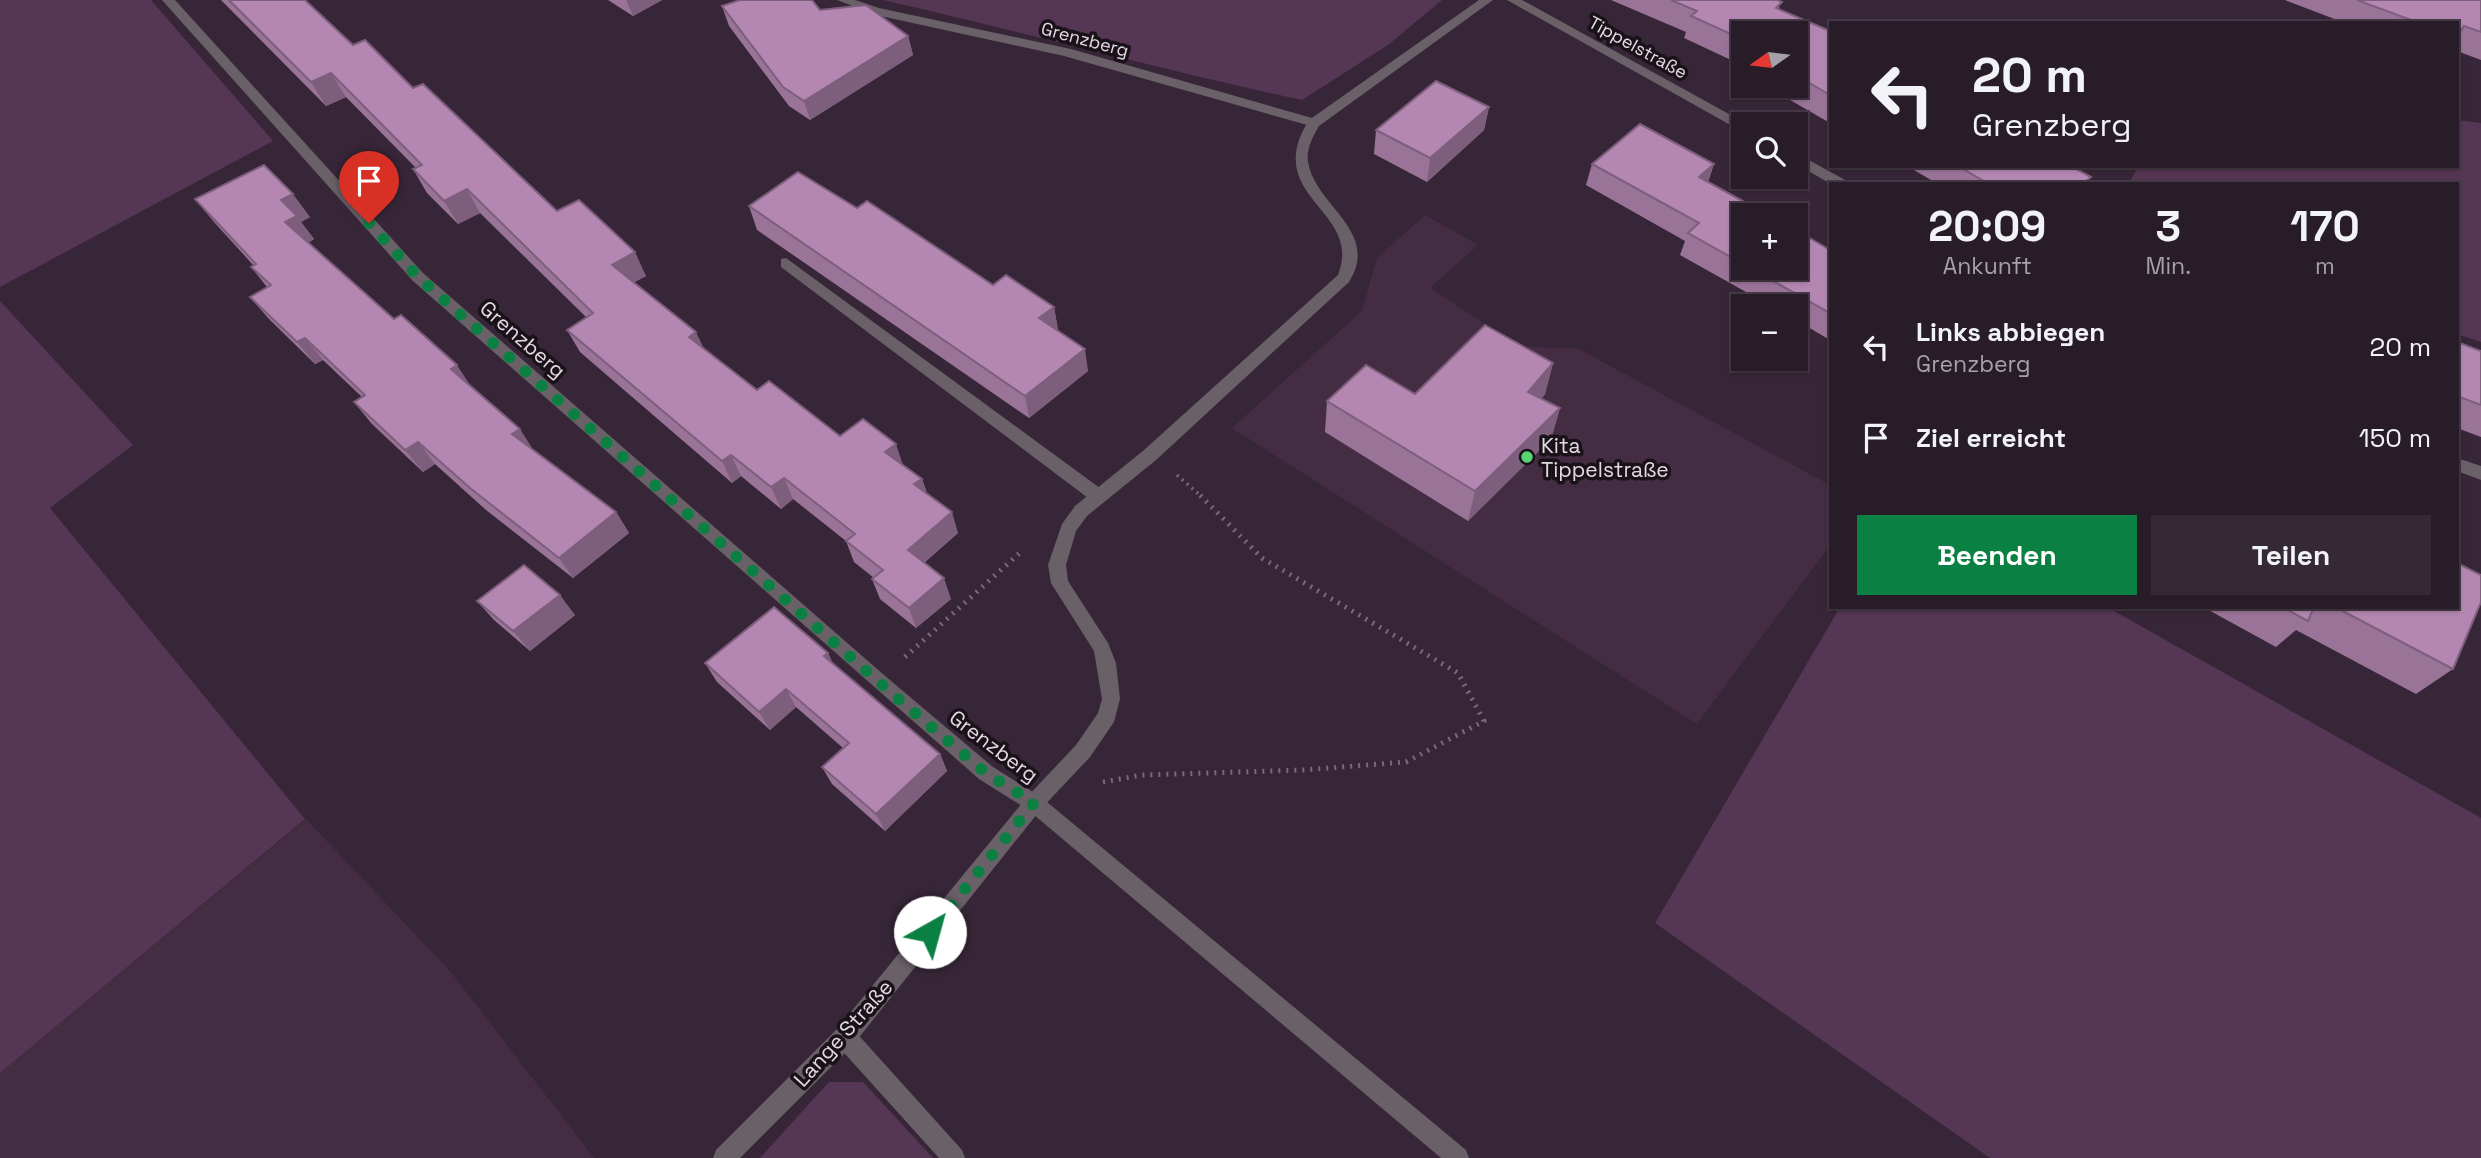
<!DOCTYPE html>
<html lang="de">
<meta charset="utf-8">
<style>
:root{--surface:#291c29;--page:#352935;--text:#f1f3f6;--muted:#a5a1a8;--line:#453a46;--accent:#0b8043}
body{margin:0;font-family:"Space Grotesk",sans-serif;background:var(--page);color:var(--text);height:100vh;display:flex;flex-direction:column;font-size:26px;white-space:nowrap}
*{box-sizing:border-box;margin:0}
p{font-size:23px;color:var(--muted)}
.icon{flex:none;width:38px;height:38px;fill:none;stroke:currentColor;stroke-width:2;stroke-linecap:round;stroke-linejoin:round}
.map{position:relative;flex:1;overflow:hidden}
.sheet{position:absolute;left:1829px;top:182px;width:630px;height:427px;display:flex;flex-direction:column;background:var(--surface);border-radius:0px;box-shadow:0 2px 5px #0004,0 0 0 2px var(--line)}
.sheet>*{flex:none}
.hud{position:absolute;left:1829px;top:21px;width:630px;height:147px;border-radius:0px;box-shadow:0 2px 5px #0004,0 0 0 2px var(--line);background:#291c29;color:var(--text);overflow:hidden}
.needle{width:46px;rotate:256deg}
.fabs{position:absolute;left:1731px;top:21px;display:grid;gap:14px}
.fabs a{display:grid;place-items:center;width:77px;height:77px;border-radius:0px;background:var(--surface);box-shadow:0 2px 5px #0004,0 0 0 2px var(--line);font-size:35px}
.pin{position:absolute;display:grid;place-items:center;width:60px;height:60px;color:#fff;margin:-72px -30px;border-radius:50% 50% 50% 0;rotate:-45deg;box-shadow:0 0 7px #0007}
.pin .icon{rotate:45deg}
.me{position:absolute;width:77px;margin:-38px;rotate:38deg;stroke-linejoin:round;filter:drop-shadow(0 0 5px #0008)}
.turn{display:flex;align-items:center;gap:24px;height:147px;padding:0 28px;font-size:32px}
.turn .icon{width:91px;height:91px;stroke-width:2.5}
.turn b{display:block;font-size:49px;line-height:60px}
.eta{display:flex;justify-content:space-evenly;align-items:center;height:119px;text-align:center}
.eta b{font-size:42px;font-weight:800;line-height:49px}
.primary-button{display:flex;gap:14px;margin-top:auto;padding:14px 28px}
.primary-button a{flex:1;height:80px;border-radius:0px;background:var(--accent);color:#fff;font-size:28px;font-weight:800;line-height:80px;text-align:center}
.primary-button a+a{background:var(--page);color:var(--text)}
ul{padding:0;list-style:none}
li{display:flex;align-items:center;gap:21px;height:91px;padding:0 28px}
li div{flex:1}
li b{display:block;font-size:26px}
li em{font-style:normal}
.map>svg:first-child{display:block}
</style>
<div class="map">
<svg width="2481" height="1158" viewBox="0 0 2481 1158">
<rect width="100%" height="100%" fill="#372637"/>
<g fill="#442d43">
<path d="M 1425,215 L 1478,245 L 1430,288 L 1520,347 L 1577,348 L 1830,485 L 1830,545 L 1697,724 L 1232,428 L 1362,311 L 1377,258 Z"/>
<path d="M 306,819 L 450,971 L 594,1158 L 0,1158 L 0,1073 Z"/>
</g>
<g fill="#563655">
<path d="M 0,0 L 151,0 L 273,141 L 0,287 Z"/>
<path d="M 883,0 L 1442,0 L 1388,45 L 1302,100 C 1161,70 1023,32 883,0 Z"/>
<path d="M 2457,120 L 2481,123 L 2481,342 L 2457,334 L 2457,184 L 2128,184 L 2139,166 L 2457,166 Z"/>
<path d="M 0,301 L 133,445 L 50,508 L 305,819 L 0,1073 Z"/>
<path d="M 1840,607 L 2107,607 L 2481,818 L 2481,1158 L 1990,1158 L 1655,923 Z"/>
<path d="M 829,1082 L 863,1082 L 933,1158 L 760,1158 Z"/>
</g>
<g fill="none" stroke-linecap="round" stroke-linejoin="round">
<path stroke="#796a79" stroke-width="3.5" stroke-dasharray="2 4.5" stroke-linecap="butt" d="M 1177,475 L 1201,496"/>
<g stroke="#796a79" stroke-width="5" stroke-dasharray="2 6" stroke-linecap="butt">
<path d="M 905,657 L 1023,550"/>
<path d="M 1103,782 L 1142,775 L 1304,770 L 1406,762 L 1484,721 L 1458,673 L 1262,558 L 1199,494"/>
</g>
<g fill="#696068" fill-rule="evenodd">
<path d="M 786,258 L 1104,491 L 1106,496 L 1104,501 L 1092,501 L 781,267 L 781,259 Z"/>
<path d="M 1034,794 L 1041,797 L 1466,1150 L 1469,1158 L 1441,1158 L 1027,809 L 1024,803 L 1027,797 Z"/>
</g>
<g fill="#696068" fill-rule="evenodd">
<path d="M 162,0 L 175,0 L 423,273 L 884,675 L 993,767 L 1041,797 L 1044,803 L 1041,809 L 1034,812 L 1027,809 L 979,779 L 413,281 Z"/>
<path d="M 837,0 L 855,0 L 879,8 L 1071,49 L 1319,120 L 1321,123 L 1314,127 L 1064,56 L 876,15 Z"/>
<path d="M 845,1026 L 853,1029 L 962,1150 L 965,1158 L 939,1158 L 837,1045 L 834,1037 L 837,1029 Z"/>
</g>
<g fill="#696068" fill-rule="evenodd">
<path d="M 1479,0 L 1493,0 L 1319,126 C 1313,136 1306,149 1308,162 C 1315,206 1381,231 1349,282 L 1156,460 L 1087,516 L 1076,531 L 1066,565 L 1068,581 L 1108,643 L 1116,663 L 1120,699 L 1114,722 L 1090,757 L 1041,809 L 853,1045 L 740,1158 L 713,1158 L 716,1150 L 837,1029 L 1027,797 L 1076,745 L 1098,713 L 1102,699 L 1094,651 L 1051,583 L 1048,565 L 1062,524 L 1075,506 L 1144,450 L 1338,275 C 1364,209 1260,198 1309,120 Z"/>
<path d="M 1507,0 L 1522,0 L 1747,124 L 1743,124 L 1743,132 Z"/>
<path d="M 1796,153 L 1847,181 L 1849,184 L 1831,184 L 1796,164 Z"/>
<path d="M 2457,458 L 2481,466 L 2481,480 L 2457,471 Z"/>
</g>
</g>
<g fill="#9a7498">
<path d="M 221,0 L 305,0 L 353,45 L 413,88 L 557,211 L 646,276 L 634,282 L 704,349 L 757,390 L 840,436 L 902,464 L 922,479 L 927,493 L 958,533 L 924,563 L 951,599 L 916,628 L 880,599 L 872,579 L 874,578 L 854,562 L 846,541 L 793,499 L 781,509 L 741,476 L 732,483 L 580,352 L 567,330 L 586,317 L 480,213 L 458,224 L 427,193 L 413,169 L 416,168 L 346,97 L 326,106 Z"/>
<path d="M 608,0 L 662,0 L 633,16 Z"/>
<path d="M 1611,0 L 1777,0 L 1780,10 L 1830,31 L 1830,123 L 1766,86 L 1796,86 L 1796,33 L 1743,33 L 1743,73 L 1729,65 L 1731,60 L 1684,38 L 1686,32 Z"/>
<path d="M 2285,0 L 2481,0 L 2481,60 L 2457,51 L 2457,23 L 2345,23 Z"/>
<path d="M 722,6 L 820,10 L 908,36 L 913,55 L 810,120 L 789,106 L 729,26 Z"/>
<path d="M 1489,107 L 1484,130 L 1427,182 L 1374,154 L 1376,130 Z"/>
<path d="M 1592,164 L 1714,164 L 1708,182 L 1743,215 L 1743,268 L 1796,268 L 1830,250 L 1830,340 L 1796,320 L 1796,306 L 1771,306 L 1680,255 L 1685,241 L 1586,185 Z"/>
<path d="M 1907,166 L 2071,166 L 2086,184 L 1938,184 Z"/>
<path d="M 195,199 L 310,217 L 301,222 L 314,239 L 308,243 L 472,387 L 534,451 L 616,512 L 629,533 L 573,578 L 486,510 L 435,464 L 423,472 L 372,424 L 354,402 L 362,397 L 323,360 L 315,364 L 269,319 L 250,297 L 267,287 L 251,267 L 254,266 L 214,222 Z"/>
<path d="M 749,206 L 857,208 L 993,285 L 1054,307 L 1058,330 L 1057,330 L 1088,371 L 1029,418 L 757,230 Z"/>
<path d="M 2457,342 L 2481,351 L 2481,437 L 2457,428 Z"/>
<path d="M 1553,363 L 1545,394 L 1541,399 L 1560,408 L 1551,439 L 1468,521 L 1325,432 L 1327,401 L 1415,394 Z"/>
<path d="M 477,601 L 575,615 L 530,651 L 494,620 Z"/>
<path d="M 2203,607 L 2457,607 L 2453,669 L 2416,694 L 2296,630 L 2276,647 Z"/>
<path d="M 828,653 L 833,664 L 940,754 L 947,771 L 885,831 L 832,784 L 822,767 L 843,748 L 796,707 L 770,730 L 717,682 L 705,663 Z"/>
</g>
<g fill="#7d5e7c">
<path d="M 626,0 L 662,0 L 633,16 Z"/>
<path d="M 908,36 L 913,55 L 810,120 L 804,101 Z"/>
<path d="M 331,73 L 346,97 L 326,106 L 311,82 Z"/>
<path d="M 1489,107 L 1484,130 L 1427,182 L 1430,158 Z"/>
<path d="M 1714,164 L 1706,185 L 1699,177 Z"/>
<path d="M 467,189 L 480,213 L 458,224 L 444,201 Z"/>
<path d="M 293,194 L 310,217 L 301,222 L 314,239 L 302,246 L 285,222 L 281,200 Z"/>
<path d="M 635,252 L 646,276 L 624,288 L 612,265 Z"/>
<path d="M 1054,307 L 1058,330 L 1043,341 L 1039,318 Z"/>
<path d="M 696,332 L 707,355 L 689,337 Z"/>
<path d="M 305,338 L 323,360 L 315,364 L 297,342 Z"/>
<path d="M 1085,349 L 1088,371 L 1029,418 L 1025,396 Z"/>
<path d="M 1553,363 L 1545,394 L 1520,423 L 1528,392 Z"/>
<path d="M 457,365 L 472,388 L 451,369 Z"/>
<path d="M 1560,408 L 1551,439 L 1468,521 L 1475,491 Z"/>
<path d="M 520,429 L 534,451 L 512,434 Z"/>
<path d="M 418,442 L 435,464 L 423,472 L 405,450 Z"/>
<path d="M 896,444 L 903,465 L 885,452 Z"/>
<path d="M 731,455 L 741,476 L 732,483 L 722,461 Z"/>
<path d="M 784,478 L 793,499 L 781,509 L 771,487 Z"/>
<path d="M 922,479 L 929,500 L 914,484 Z"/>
<path d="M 616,512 L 629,533 L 573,578 L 559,558 Z"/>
<path d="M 952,512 L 958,533 L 915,570 L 908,550 Z"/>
<path d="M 944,578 L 951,599 L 916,628 L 909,608 Z"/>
<path d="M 560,595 L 575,615 L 530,651 L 513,631 Z"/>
<path d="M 828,653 L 837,672 L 824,656 Z"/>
<path d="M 786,689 L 796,707 L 770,730 L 759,712 Z"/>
<path d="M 940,754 L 947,771 L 885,831 L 876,814 Z"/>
</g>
<g fill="#b387b1" stroke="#7d5e7c" stroke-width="2">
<path d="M 229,0 L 305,0 L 353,45 L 365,40 L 413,88 L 423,84 L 557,211 L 579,200 L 635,252 L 612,265 L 696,332 L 689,337 L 757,390 L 769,381 L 840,436 L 863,419 L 896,444 L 885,452 L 922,479 L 914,484 L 952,512 L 908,550 L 944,578 L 909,608 L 872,579 L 883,570 L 846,541 L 855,534 L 784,478 L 771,487 L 731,455 L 722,461 L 567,330 L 593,313 L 467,189 L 444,201 L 413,169 L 422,165 L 331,73 L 311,82 Z"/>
<path d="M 740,0 L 812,0 L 820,10 L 866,5 L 908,36 L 804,101 L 783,87 L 722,6 Z"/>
<path d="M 1671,0 L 1777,0 L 1782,2 L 1776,8 L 1830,31 L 1830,95 L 1796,75 L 1796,33 L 1743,33 L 1743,46 L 1737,43 L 1742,39 L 1691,16 L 1697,11 Z"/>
<path d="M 2357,0 L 2481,0 L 2481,32 L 2464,26 L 2457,37 L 2457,23 L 2419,23 Z"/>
<path d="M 1436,81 L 1489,107 L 1430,158 L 1376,130 Z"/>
<path d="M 1640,124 L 1714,164 L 1699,177 L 1768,215 L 1743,215 L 1743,264 L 1688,233 L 1699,223 L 1592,164 Z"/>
<path d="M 264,165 L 293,194 L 281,200 L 297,216 L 285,222 L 394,319 L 401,315 L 457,365 L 451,369 L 520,429 L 512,434 L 616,512 L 559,558 L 470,488 L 418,442 L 405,450 L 354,402 L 365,395 L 305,338 L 297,342 L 250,297 L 271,285 L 251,267 L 256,264 L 195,199 Z"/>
<path d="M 1958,166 L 2071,166 L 2091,177 L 2083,184 L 1989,184 Z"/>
<path d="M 798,172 L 857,208 L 867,201 L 993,285 L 1006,275 L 1054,307 L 1039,318 L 1085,349 L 1025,396 L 749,206 Z"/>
<path d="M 1796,230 L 1830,250 L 1830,313 L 1750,268 L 1796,268 Z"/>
<path d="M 1485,325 L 1553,363 L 1528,392 L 1560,408 L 1475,491 L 1327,401 L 1366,365 L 1415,394 Z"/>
<path d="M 2457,342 L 2481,351 L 2481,405 L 2457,396 Z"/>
<path d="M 2457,563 L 2481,575 L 2481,602 L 2453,669 L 2335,607 L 2457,607 Z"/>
<path d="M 524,565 L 560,595 L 513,631 L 477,601 Z"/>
<path d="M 774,607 L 828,653 L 824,656 L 940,754 L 876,814 L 822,767 L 849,743 L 786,689 L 759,712 L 705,663 Z"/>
<path d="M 2282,607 L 2314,607 L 2308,621 Z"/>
</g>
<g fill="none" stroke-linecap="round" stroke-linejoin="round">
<path stroke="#0b8043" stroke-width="12" stroke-dasharray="0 21.6" d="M 369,223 L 418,277 L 896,697 L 986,773 L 1034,803 L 930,932"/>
</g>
<circle fill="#55d671" stroke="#1a1219" stroke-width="2.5" cx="1527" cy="457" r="7"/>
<g text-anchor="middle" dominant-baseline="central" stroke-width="7" stroke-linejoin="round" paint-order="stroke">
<g font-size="18" fill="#e5d9e4" stroke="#1a1219">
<text transform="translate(1085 39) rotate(15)">Grenzberg</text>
<text transform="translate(1638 47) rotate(29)">Tippelstraße</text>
</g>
<g font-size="21" fill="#e5d9e4" stroke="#1a1219">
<text transform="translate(523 339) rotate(41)">Grenzberg</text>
<text transform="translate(994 746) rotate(37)">Grenzberg</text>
<text transform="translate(843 1033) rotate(-48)">Lange Straße</text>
</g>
<g font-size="21" fill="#e5d9e4" stroke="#1a1219" text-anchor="start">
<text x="1541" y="445">Kita<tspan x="1541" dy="24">Tippelstraße</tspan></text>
</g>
</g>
</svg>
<div class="fabs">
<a><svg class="needle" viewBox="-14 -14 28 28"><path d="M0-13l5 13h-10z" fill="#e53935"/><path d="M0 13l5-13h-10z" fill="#a5a1a8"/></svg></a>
<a><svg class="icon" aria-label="search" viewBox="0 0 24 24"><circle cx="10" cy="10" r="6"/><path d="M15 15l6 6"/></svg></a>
<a>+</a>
<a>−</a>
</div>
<div class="pin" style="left:369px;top:223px;background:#d93025"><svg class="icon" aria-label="arrive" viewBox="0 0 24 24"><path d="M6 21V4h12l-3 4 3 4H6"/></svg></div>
<svg class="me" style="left:930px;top:932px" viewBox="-20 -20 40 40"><circle r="19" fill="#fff"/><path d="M0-13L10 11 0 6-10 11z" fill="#0b8043"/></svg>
<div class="hud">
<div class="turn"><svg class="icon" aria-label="left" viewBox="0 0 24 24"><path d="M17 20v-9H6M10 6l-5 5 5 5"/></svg><div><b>20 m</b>Grenzberg</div></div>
</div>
<section class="sheet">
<div class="eta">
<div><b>20:09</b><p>Ankunft</p></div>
<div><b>3</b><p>Min.</p></div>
<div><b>170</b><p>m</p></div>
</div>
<ul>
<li><svg class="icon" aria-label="left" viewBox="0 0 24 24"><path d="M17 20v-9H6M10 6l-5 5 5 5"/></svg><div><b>Links abbiegen</b><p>Grenzberg</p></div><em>20 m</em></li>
<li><svg class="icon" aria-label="arrive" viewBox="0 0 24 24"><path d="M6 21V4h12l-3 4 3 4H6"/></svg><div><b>Ziel erreicht</b></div><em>150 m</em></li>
</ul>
<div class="primary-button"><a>Beenden</a><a>Teilen</a></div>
</section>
</div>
